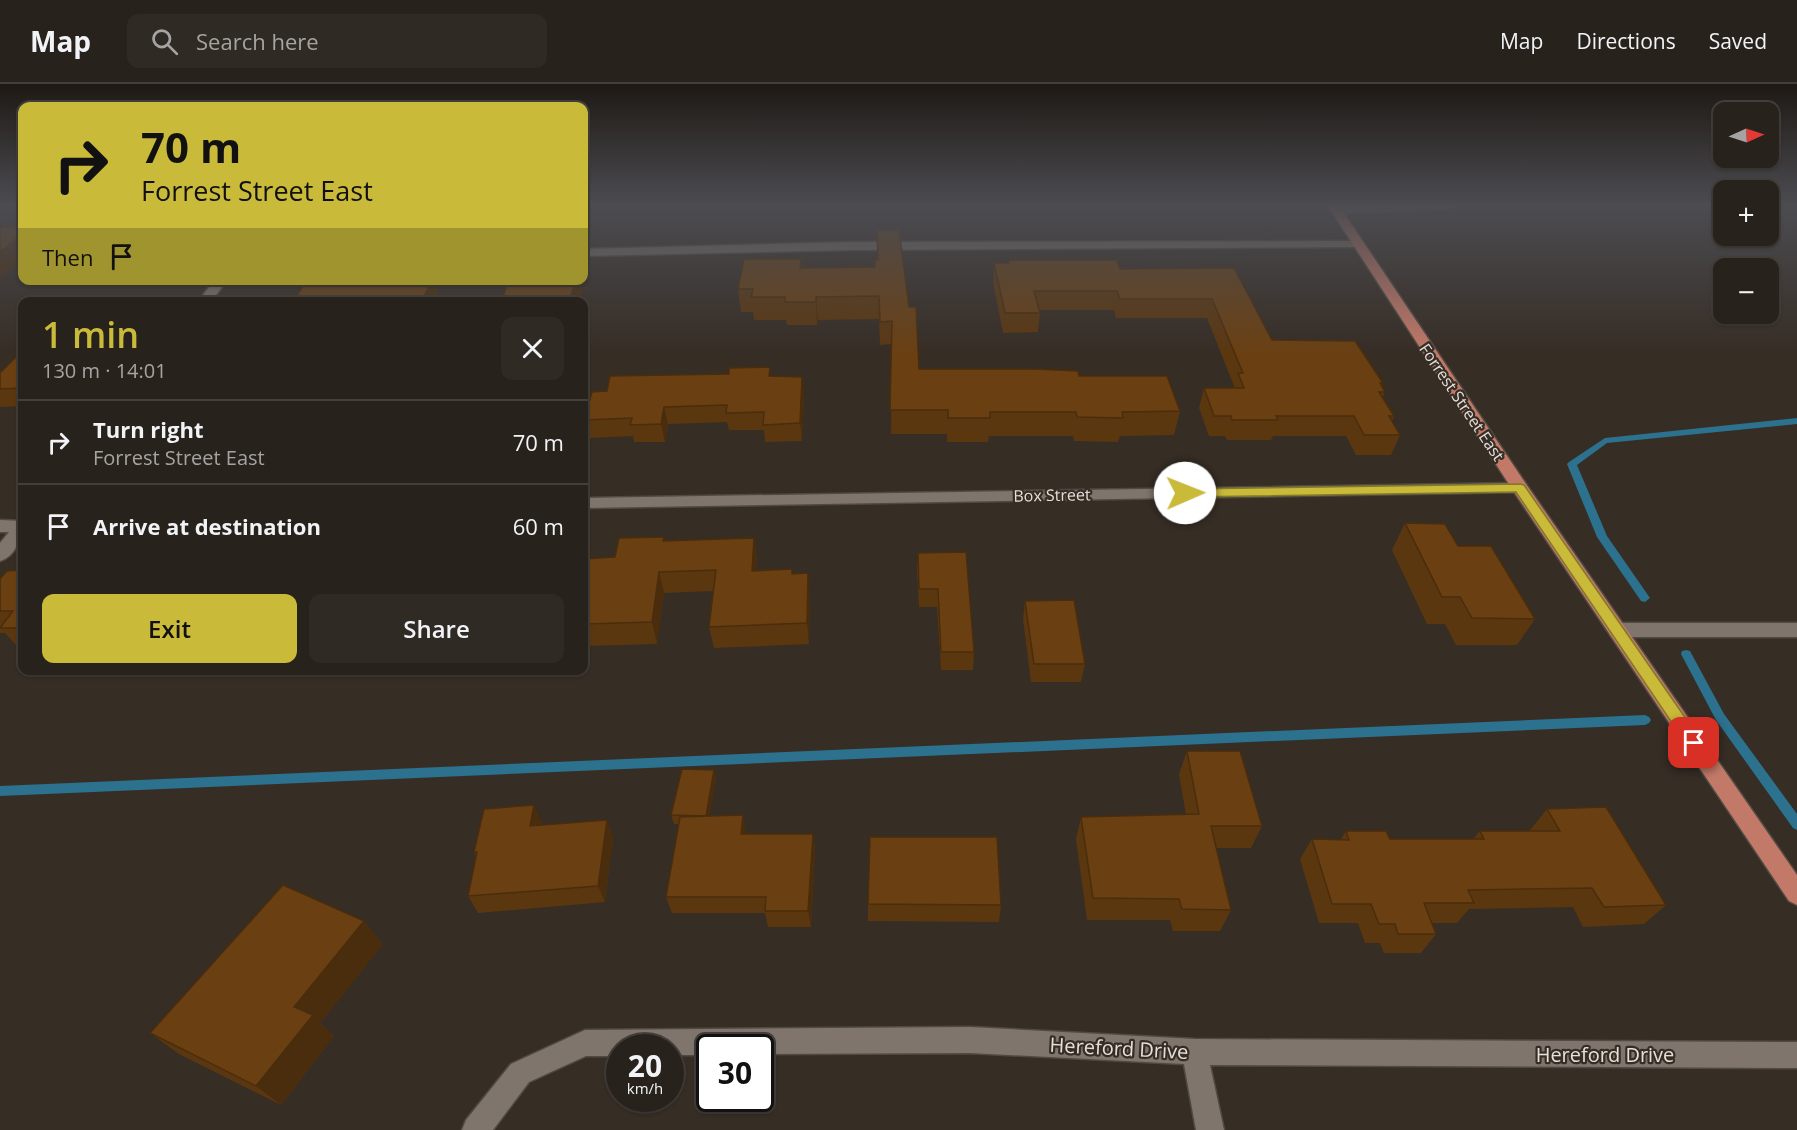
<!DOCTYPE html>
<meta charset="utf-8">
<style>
:root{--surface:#28221c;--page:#302a25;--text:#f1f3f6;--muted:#a5a4a3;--line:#443f3b;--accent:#c9ba3a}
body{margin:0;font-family:"Open Sans",sans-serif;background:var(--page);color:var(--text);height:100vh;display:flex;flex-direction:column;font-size:22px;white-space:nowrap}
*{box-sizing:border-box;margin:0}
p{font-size:20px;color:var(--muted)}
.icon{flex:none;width:33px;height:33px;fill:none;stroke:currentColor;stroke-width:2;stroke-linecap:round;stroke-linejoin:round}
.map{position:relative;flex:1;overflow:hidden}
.drawer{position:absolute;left:18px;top:213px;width:570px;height:378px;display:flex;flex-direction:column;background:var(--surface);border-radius:12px;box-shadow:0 2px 4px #0004,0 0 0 2px var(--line)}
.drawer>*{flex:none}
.guide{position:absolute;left:18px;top:18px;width:570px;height:183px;border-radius:12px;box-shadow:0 2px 4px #0004,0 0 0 2px var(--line);background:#c9ba3a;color:#111;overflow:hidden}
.needle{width:39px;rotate:87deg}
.controls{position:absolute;left:1713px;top:18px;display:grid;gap:12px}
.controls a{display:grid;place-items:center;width:66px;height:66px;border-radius:12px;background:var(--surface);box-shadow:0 2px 4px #0004,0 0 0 2px var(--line);font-size:30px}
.speed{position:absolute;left:606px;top:950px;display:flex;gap:12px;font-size:30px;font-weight:700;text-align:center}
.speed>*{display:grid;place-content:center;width:78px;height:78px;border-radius:50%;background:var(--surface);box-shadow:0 2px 4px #0004,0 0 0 2px var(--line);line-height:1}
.speed small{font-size:15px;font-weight:400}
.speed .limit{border:3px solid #111;border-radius:9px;background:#fff;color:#111}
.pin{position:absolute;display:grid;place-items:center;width:51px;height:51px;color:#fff;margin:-26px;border-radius:12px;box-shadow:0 3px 9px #0006}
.me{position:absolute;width:66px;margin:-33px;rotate:89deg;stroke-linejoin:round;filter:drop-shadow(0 0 4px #0008)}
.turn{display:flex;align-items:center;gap:21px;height:126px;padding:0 24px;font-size:27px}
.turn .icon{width:78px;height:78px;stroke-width:2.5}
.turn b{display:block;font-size:42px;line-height:51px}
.then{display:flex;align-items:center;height:57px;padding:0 24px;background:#0003;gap:12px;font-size:22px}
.round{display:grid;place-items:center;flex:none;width:63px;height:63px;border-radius:12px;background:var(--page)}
.headline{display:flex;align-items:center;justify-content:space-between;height:102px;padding:0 24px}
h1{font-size:36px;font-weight:600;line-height:45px;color:var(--accent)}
.primary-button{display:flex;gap:12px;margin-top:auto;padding:12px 24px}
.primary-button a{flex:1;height:69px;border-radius:12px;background:var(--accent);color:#111;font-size:24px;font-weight:600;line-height:69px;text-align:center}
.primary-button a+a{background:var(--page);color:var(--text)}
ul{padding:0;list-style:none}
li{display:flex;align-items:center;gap:18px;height:84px;padding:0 24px;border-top:2px solid var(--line)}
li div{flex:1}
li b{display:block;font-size:22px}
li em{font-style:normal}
header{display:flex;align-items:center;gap:36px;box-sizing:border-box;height:84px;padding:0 30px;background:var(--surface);border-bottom:2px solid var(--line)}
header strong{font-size:28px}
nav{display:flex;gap:33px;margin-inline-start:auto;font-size:21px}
.search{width:420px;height:54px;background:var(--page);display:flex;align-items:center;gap:15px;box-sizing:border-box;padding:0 21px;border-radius:12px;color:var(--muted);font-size:22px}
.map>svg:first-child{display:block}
</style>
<header>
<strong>Map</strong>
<div class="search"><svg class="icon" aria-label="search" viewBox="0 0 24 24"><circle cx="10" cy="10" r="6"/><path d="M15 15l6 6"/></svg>Search here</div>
<nav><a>Map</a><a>Directions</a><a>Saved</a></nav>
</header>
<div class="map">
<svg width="1797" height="1046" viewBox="0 0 1797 1046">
<rect width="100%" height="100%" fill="#362d25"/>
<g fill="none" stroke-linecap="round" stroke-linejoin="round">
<g fill="#2c718e" fill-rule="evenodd">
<path d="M 1797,334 L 1797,340 L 1607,359 L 1577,381 L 1607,452 L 1650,514 L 1645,518 L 1641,517 L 1597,453 L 1567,380 L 1569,378 L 1605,354 Z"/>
<path d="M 1686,566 L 1690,567 L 1724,630 L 1797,730 L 1797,746 L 1793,744 L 1716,636 L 1681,570 L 1682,567 Z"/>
<path d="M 1645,631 L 1649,633 L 1651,636 L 1649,639 L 1645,641 L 0,712 L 0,702 Z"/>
</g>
<g stroke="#514a43" stroke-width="3">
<g id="minor">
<path d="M 1455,122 L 1450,125 L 1336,130 L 1330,127 C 1341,118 1435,122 1455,122 Z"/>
<path d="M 1357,157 L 1361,159 L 1361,163 L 851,166 L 584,172 L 584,165 L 851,158 Z"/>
<path d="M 214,196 L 227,196 L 211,218 L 198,218 Z"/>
<path d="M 1520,399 L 1528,404 L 1526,408 L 584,424 L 584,414 Z"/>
<path d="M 0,436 L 22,437 C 22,452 17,472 0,477 L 0,459 L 9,448 L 0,448 Z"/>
<path d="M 1617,539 L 1797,539 L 1797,553 L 1617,553 L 1610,551 L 1608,546 L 1610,541 Z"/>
<path d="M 970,943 L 1195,955 L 1797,958 L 1797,984 L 1210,981 L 1224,1046 L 1196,1046 L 1184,980 L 970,969 L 760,970 L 760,963 L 710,963 L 710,971 L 670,971 L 670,963 L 620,963 L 620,972 L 586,972 L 529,998 L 493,1046 L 462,1046 L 466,1036 L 511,980 L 585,946 Z"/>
</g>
</g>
<g stroke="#514a43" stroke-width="3">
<path id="major" d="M 1328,122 L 1339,122 L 1526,400 L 1797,791 L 1797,821 L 1789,817 L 1514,408 Z"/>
</g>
<use href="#minor" fill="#7f756c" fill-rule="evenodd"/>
<use href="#major" fill="#c27968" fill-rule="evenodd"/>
</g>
<g fill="#5b3710">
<path d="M 801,175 L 802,184 L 875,183 L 909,223 L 919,285 L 1079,292 L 1180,327 L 1174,351 L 1120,352 L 1118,358 L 1074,357 L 1073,352 L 989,352 L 988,358 L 947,358 L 947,350 L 891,350 L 892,260 L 880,261 L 879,235 L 818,236 L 817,241 L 787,241 L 786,236 L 754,236 L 753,228 L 741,228 L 738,205 Z"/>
<path d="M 1009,176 L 1120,185 L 1234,184 L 1272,256 L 1383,299 L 1382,302 L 1385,308 L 1382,314 L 1394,332 L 1392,337 L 1400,351 L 1391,371 L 1356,371 L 1346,352 L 1273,352 L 1271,356 L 1227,356 L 1225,352 L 1209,352 L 1199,324 L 1204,304 L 1234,304 L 1234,302 L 1207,234 L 1116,234 L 1114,226 L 1039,226 L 1040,229 L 1038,248 L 1003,249 L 993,198 L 994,179 L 1008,179 Z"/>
<path d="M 22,267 L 22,322 L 0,323 L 0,289 Z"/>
<path d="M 771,292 L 802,293 L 804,310 L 802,357 L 765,358 L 764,346 L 729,346 L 727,338 L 668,340 L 665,358 L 634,358 L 633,352 L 588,354 L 584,336 L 607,307 Z"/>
<path d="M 1405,439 L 1458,462 L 1535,535 L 1517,561 L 1456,561 L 1445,540 L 1427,540 L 1392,466 Z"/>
<path d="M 754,454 L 757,475 L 756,486 L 792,485 L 792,490 L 810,511 L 809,560 L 714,564 L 709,543 L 713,507 L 664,509 L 657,560 L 584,562 L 584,475 L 615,473 L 665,457 Z"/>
<path d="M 918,469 L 974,568 L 973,586 L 941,586 L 937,523 L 919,523 L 917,487 Z"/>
<path d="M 22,486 L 22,565 L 20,565 L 5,549 L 0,549 L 0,495 Z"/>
<path d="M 1025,517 L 1085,580 L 1081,598 L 1031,598 L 1023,535 Z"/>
<path d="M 1187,667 L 1262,742 L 1251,764 L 1216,764 L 1231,826 L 1220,847 L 1173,847 L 1170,836 L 1087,836 L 1076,755 L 1081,733 L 1186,731 L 1179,690 Z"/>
<path d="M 714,686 L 716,695 L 709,732 L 746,748 L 746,750 L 813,750 L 815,766 L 811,843 L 768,843 L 765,829 L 672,829 L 666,813 L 679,740 L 674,740 L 671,731 Z"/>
<path d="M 1547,725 L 1666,821 L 1644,840 L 1583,843 L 1573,823 L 1469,825 L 1457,839 L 1432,839 L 1436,850 L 1421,869 L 1384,869 L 1380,859 L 1365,859 L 1358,839 L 1319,839 L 1300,775 L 1312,755 L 1341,755 L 1346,747 L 1390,755 L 1473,755 L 1480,747 L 1530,747 L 1530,746 Z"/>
<path d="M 542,738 L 541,741 L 613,753 L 605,818 L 478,829 L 468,812 L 476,772 L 474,768 Z"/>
<path d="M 868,820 L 1001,821 L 999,838 L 868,837 Z"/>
<path d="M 383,860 L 320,939 L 334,952 L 281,1021 L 179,970 L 150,949 Z"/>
</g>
<g fill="#4a2d0d">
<path d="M 22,150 L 22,175 L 0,194 L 0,168 Z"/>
<path d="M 432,196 L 433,196 L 439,211 L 436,218 L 421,218 Z"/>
<path d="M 576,196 L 580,196 L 583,206 L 579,218 L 569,218 Z"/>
<path d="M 816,213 L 818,236 L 817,241 L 816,218 Z"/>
<path d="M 802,293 L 804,310 L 802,357 L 800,339 Z"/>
<path d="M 664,323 L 668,340 L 665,358 L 661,340 Z"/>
<path d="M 754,454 L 757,475 L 755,508 L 752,487 Z"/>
<path d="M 659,488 L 664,509 L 657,560 L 652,538 Z"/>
<path d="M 808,489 L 810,511 L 809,560 L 807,539 Z"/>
<path d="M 714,686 L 716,695 L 708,741 L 706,732 Z"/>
<path d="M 534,721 L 542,738 L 538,759 L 530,742 Z"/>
<path d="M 743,731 L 746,748 L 744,766 L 741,750 Z"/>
<path d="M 607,736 L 613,753 L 605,818 L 598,802 Z"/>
<path d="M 813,750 L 815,766 L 811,843 L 808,827 Z"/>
<path d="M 364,837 L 383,860 L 320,939 L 334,952 L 281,1021 L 256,1002 L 294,923 Z"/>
</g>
<g fill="#6a4013" stroke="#4a2d0d" stroke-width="1.5">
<path d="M 22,142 L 22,150 L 0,168 L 0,143 Z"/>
<path d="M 877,146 L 899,146 L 909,223 L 916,223 L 919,285 L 1034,285 L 1078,287 L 1079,292 L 1167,292 L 1180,327 L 1122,328 L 1123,334 L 1077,333 L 1076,328 L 990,328 L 990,334 L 948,334 L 948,326 L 890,326 L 892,237 L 880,238 L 879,212 L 816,213 L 816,218 L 785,218 L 785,213 L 751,213 L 753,205 L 738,205 L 744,175 L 801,175 L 800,184 L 875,183 L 875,176 L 878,176 Z"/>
<path d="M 1009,176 L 1117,176 L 1120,185 L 1234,184 L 1272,256 L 1355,257 L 1383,299 L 1380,299 L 1385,308 L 1379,308 L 1394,332 L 1389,332 L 1400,351 L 1364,351 L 1354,332 L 1276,332 L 1278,336 L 1232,336 L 1231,332 L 1214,332 L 1204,304 L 1244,304 L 1238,289 L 1243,289 L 1212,215 L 1120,215 L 1117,207 L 1034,207 L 1040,229 L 1005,229 L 994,179 L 1009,179 Z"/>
<path d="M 338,196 L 432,196 L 421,218 L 293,218 L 306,197 Z"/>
<path d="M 509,196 L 576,196 L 569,218 L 501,218 Z"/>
<path d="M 22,267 L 22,304 L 0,305 L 0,289 Z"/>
<path d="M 770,283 L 769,292 L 802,293 L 800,339 L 763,341 L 764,328 L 726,329 L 727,321 L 664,323 L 661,340 L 630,341 L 632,334 L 584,336 L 592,308 L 607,307 L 610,292 L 729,290 L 729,284 Z"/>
<path d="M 1405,439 L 1445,440 L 1458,462 L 1491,462 L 1535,535 L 1472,534 L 1460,513 L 1442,513 Z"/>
<path d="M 664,453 L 663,457 L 754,454 L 752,487 L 792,485 L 792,490 L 808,489 L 807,539 L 709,543 L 716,486 L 659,488 L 652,538 L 584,540 L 584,475 L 615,473 L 619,454 Z"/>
<path d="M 966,468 L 974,568 L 941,568 L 938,505 L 919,505 L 918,469 Z"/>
<path d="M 22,486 L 22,544 L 0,544 L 13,527 L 0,527 L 0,495 L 7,487 Z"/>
<path d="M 1074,516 L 1085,580 L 1034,580 L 1025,517 Z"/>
<path d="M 1187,667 L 1240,667 L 1262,742 L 1211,742 L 1231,826 L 1182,825 L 1179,815 L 1093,814 L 1081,733 L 1199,730 Z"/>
<path d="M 682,685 L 714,686 L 706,732 L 671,731 Z"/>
<path d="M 534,721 L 530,742 L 607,736 L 598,802 L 468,812 L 477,768 L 474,768 L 484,725 Z"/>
<path d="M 1606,723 L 1666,821 L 1604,823 L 1592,804 L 1468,806 L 1474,819 L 1424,819 L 1436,850 L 1398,850 L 1395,840 L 1379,840 L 1371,820 L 1332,820 L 1312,755 L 1349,756 L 1346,747 L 1386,747 L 1390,755 L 1484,755 L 1480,747 L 1560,747 L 1547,725 Z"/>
<path d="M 743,731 L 741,750 L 813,750 L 808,827 L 765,827 L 766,813 L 666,813 L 680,733 Z"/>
<path d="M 870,753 L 997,753 L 1001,821 L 868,820 Z"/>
<path d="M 283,801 L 364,837 L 294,923 L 313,931 L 256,1002 L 150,949 Z"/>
</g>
<linearGradient id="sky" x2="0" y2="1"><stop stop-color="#1e1914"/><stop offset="0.45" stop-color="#4c4c51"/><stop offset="1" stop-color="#4c4c51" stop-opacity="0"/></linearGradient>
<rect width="1797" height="269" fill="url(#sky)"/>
<path fill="#c9ba3a" stroke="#837926" stroke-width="1.5" d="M 1520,400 L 1524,401 L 1700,655 L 1702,659 L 1700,664 L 1689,664 L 1516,408 L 1185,413 L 1179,409 L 1185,405 Z"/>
<g text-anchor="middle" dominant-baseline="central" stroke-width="4.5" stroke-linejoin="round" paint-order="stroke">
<g font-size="16" fill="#e4dfda" stroke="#362d25">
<text transform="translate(1462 318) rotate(56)">Forrest Street East</text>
<text transform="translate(1052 411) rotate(-1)">Box Street</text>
</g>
<g font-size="20" fill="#e4dfda" stroke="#362d25">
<text transform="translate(1119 964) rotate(3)">Hereford Drive</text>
<text x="1605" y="970">Hereford Drive</text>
</g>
</g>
</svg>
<div class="controls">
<a><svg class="needle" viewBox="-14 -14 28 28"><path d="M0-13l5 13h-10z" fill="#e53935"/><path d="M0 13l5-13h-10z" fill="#a5a4a3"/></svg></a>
<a>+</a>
<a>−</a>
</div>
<div class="speed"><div>20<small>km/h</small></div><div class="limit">30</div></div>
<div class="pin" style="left:1694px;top:659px;background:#d93025"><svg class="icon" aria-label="arrive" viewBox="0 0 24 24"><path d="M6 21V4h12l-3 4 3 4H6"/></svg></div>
<svg class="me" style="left:1185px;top:409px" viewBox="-20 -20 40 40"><circle r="19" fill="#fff"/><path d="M0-13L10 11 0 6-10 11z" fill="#c9ba3a"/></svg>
<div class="guide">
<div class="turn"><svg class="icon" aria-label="right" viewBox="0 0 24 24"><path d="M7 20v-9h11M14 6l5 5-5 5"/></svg><div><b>70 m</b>Forrest Street East</div></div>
<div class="then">Then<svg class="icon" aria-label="arrive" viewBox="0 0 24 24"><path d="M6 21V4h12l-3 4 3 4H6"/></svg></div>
</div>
<section class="drawer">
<div class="headline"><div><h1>1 min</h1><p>130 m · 14:01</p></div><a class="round"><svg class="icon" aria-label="close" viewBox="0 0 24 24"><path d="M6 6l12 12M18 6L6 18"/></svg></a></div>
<ul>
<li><svg class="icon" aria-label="right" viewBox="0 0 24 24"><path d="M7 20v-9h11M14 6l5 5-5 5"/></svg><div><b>Turn right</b><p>Forrest Street East</p></div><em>70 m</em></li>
<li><svg class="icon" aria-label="arrive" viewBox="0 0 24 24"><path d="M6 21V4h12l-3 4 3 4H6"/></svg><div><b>Arrive at destination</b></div><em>60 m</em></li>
</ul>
<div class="primary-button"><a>Exit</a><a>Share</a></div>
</section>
</div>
